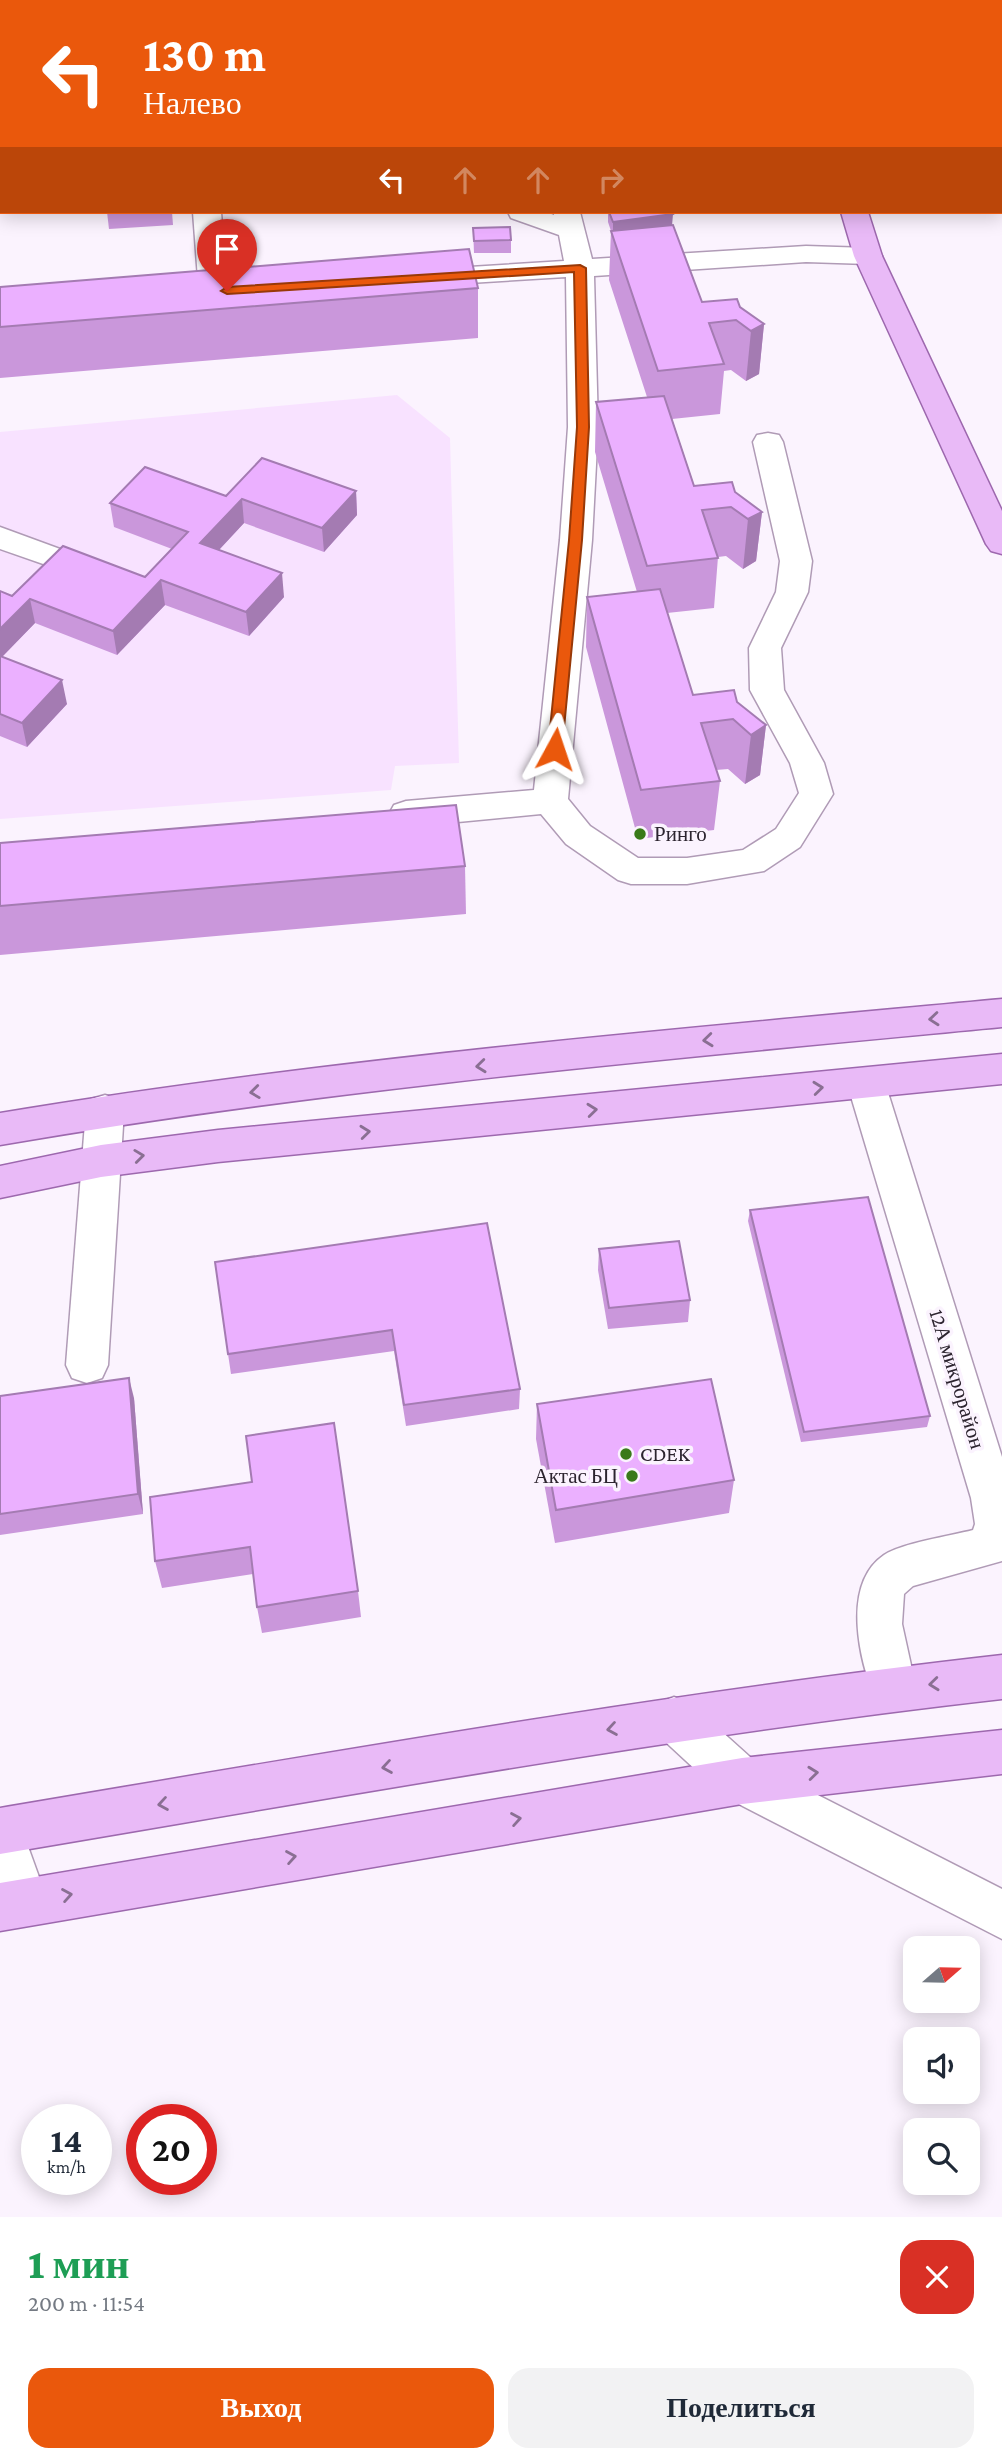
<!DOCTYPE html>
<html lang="ru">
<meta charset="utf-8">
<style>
:root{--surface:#fff;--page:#f2f2f3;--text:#1f2937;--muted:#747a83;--accent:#ea580c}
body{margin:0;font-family:"Crimson Pro",serif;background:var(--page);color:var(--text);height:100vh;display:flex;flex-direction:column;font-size:26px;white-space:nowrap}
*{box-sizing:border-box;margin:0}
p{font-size:23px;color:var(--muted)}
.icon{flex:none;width:38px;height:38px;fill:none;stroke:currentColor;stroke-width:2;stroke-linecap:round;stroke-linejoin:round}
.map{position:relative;height:2217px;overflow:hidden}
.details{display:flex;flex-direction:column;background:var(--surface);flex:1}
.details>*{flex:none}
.top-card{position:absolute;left:0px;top:0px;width:1003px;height:214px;box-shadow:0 4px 18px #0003;background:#ea580c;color:#fff;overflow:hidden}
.needle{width:46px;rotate:70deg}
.tools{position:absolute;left:903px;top:1936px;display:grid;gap:14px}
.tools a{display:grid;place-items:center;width:77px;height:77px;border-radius:14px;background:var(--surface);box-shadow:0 4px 18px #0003;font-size:35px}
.speed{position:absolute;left:21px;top:2104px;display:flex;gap:14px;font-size:35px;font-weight:700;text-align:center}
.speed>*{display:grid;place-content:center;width:91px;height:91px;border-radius:50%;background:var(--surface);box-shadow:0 4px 18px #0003;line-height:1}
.speed small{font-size:18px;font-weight:400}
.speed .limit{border:10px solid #d22;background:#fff;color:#111}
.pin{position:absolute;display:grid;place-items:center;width:60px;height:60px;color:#fff;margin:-72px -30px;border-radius:50% 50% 50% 0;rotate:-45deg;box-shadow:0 0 7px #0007}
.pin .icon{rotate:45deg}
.me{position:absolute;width:77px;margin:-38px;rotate:5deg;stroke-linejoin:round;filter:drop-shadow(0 0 5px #0008)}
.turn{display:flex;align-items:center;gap:24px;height:147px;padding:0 28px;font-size:32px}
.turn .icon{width:91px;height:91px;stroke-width:2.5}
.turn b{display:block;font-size:49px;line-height:60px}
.lanes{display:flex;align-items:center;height:66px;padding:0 28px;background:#0003;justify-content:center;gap:35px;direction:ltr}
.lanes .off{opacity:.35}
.round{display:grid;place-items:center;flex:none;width:74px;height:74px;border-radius:21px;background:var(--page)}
.overview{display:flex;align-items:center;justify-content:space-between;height:119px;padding:0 28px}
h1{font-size:42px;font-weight:800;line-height:52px;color:#1e9e55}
.cta{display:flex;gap:14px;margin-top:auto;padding:14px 28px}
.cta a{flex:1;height:80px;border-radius:21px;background:var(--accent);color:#fff;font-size:28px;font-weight:800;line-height:80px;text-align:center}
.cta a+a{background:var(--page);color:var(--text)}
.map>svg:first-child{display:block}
</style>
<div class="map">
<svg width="1002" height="2217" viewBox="0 0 1002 2217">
<rect width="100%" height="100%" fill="#fbf3fe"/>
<path fill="#f8e2ff" d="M 397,395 L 450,438 L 459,763 L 395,766 L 391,790 L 0,819 L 0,432 Z"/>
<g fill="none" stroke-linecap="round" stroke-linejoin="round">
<g stroke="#b09bb6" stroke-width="3">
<g id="minor">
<rect x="503" y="0" width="24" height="2"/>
<path d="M 193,212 L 221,212 L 227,292 L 223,298 L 213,300 L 203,298 L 199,292 Z"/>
<path d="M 508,212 L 546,212 L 554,215 L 554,212 L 580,212 L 592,259 L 806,246 L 868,248 L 878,250 L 882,256 L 878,262 L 868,264 L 806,262 L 594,276 L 598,427 L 592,540 L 568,799 L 590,826 L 638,858 L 687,858 L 743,850 L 776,829 L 799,793 L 790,763 L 750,690 L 749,648 L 776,592 L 780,561 L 753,442 L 757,435 L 768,433 L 779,435 L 783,442 L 812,561 L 808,592 L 781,648 L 784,690 L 824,763 L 833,794 L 800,847 L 764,871 L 687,884 L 631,884 L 618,880 L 566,844 L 541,814 L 406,827 L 394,823 L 389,814 L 394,805 L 406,801 L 534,790 L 560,540 L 568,427 L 566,277 L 421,286 L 411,284 L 407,278 L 411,272 L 421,270 L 564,261 L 559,235 L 511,218 Z"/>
<path d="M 0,527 L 60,549 L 65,556 L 60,563 L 49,566 L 0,549 Z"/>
<path d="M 866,1068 L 879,1072 L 885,1083 L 1002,1457 L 1002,1561 L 913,1586 L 904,1594 L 902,1624 L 916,1688 L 909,1703 L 893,1710 L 877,1703 C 860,1664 840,1585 884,1555 C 902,1543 950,1536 973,1530 L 975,1524 L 971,1498 L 847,1083 L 853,1072 Z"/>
<path d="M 105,1095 L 119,1099 L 124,1110 L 108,1365 L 102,1378 L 87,1383 L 72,1378 L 66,1365 L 86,1110 L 91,1099 Z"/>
<path d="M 674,1697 L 690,1703 L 759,1765 L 1002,1889 L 1002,1939 L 725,1797 L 658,1735 L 651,1719 L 658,1703 Z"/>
<path d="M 0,1810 L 17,1816 L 48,1902 L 41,1919 L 24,1926 L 7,1919 L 0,1902 Z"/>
</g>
</g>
<g stroke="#9d68ae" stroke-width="3">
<g id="major">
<path d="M 771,0 L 795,0 L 796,2 L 772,2 Z"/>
<path d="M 841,212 L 868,212 L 882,256 L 1002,511 L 1002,554 L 991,551 L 986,544 L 854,256 Z"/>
<path d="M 1002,999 L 1002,1027 C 668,1059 331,1088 0,1145 L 0,1113 C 331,1058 668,1030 1002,999 Z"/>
<path d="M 1002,1054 L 1002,1084 L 218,1162 L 101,1177 L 0,1198 L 0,1166 L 101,1145 L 218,1130 Z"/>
<path d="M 1002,1655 L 1002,1699 C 666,1737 333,1798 0,1854 L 0,1808 C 333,1752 666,1693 1002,1655 Z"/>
<path d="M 1002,1730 L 1002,1774 L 742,1804 L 0,1931 L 0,1883 L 742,1758 Z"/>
</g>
</g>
<use href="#minor" fill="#fff" fill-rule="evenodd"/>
<use href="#major" fill="#e9baf7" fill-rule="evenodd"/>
</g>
<g fill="#ca97db">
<path d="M 0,0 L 19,0 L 17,2 L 2,2 L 2,10 L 0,9 Z"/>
<rect x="570" y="0" width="72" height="2"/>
<path d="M 966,0 L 1002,0 L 1002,61 L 1001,59 L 1001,2 L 967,2 Z"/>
<path d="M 107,212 L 172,212 L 173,225 L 109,229 Z"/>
<path d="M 608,212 L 672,212 L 672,225 L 702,302 L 740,307 L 764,324 L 759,374 L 746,381 L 731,370 L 724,371 L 720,414 L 672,419 L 694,486 L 735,492 L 762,512 L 756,561 L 743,569 L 726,556 L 718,557 L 714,608 L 667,613 L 693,695 L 737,702 L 766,725 L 760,775 L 745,784 L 728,769 L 716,770 L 720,781 L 714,830 L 638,839 L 586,647 L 587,597 L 637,592 L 595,452 L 596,402 L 647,397 L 609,280 L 611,231 L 608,222 Z"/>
<path d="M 473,228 L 511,240 L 511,253 L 474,253 Z"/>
<path d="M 0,287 L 478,288 L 478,338 L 0,378 Z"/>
<path d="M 356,491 L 357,515 L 324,552 L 244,523 L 219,550 L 284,597 L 249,636 L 165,605 L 117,655 L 35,623 L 2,657 L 67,704 L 27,747 L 0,736 L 0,591 L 12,596 L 145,577 L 172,549 L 114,527 L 110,503 L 226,496 Z"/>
<path d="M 0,843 L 465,866 L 466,914 L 0,955 Z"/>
<path d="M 750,1210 L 930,1416 L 927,1427 L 801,1442 L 748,1221 Z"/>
<path d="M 487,1223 L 520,1389 L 519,1409 L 406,1426 L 394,1351 L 231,1374 L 228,1354 Z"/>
<path d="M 599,1249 L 690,1300 L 688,1322 L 608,1329 L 598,1270 Z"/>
<path d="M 0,1396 L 134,1398 L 143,1514 L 0,1535 Z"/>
<path d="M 537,1404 L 734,1480 L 729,1513 L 555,1543 L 536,1439 Z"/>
<path d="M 252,1482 L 358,1591 L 361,1617 L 262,1633 L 257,1607 L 253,1574 L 162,1588 L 155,1561 Z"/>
</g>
<g fill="#a47bb2">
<path d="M 3,0 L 19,0 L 17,2 L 3,2 Z"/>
<path d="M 673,214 L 672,226 L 613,234 L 613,222 Z"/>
<path d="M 764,324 L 759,374 L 746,381 L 751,331 Z"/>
<path d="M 356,491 L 357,515 L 324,552 L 322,528 Z"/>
<path d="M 242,499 L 244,523 L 203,567 L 200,543 Z"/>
<path d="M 762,512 L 756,561 L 743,569 L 748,519 Z"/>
<path d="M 282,573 L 284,597 L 249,636 L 246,612 Z"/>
<path d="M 161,580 L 165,605 L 117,655 L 113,631 Z"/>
<path d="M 30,599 L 35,623 L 0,659 L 0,629 Z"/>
<path d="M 62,680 L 67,704 L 27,747 L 22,723 Z"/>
<path d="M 766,725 L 760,775 L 745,784 L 751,735 Z"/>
<path d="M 129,1378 L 134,1398 L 143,1514 L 138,1494 Z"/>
</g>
<g fill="#ebb0ff" stroke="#a47bb2" stroke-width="2">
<rect x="98" y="0" width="59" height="2"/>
<rect x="319" y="0" width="62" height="2"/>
<path d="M 584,0 L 642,0 L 642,2 L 585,2 Z"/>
<path d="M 982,0 L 1002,0 L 1002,2 L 983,2 Z"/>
<path d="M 1001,22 L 1002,22 L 1002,44 L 1001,42 Z"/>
<path d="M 609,212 L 672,212 L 673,214 L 613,222 Z"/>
<path d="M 673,225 L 702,302 L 737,299 L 740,307 L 764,324 L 751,331 L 736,320 L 709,323 L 724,364 L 658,371 L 611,231 Z"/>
<path d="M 510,227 L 511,240 L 474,241 L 473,228 Z"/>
<path d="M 469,249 L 478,288 L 0,327 L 0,287 Z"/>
<path d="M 664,396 L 694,486 L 732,482 L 735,492 L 762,512 L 748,519 L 731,507 L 702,510 L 718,558 L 647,566 L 596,402 Z"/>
<path d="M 262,458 L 356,491 L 322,528 L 242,499 L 200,543 L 282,573 L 246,612 L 161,580 L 113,631 L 30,599 L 0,629 L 0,591 L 12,596 L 63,546 L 145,577 L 188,532 L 110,503 L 145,467 L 226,496 Z"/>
<path d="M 660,589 L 693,695 L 734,690 L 737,702 L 766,725 L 751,735 L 733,719 L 701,723 L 720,781 L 641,790 L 587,597 Z"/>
<path d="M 0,656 L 62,680 L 22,723 L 0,714 Z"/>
<path d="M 456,805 L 465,866 L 0,906 L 0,843 Z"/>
<path d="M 868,1197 L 930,1416 L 804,1432 L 750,1210 Z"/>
<path d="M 487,1223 L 520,1389 L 404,1405 L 392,1330 L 228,1354 L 215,1262 Z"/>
<path d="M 679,1241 L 690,1300 L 609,1308 L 599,1249 Z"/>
<path d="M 129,1378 L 138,1494 L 0,1514 L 0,1396 Z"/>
<path d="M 711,1379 L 734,1480 L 556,1510 L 537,1404 Z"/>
<path d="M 334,1423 L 358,1591 L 257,1607 L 250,1547 L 155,1561 L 150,1497 L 252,1482 L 246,1436 Z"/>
</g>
<defs><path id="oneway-chevron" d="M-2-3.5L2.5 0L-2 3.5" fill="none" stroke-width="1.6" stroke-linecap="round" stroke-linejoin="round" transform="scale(1.75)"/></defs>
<g stroke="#8a6f93">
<use href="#oneway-chevron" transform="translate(934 1019) rotate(175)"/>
<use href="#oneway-chevron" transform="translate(708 1040) rotate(174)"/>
<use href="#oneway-chevron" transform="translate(481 1066) rotate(174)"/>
<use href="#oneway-chevron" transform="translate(818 1088) rotate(-6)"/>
<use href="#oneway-chevron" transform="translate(255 1092) rotate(173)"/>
<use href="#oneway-chevron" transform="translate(592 1110) rotate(-6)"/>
<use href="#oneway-chevron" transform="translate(365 1132) rotate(-6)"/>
<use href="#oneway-chevron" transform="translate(139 1156) rotate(-7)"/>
<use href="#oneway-chevron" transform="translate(934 1684) rotate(174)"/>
<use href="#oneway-chevron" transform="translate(612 1729) rotate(171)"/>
<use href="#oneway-chevron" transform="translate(387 1767) rotate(171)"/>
<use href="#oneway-chevron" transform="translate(813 1773) rotate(-6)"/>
<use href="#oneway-chevron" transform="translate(163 1804) rotate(171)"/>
<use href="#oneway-chevron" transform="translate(516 1819) rotate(-10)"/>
<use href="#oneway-chevron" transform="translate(291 1857) rotate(-10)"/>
<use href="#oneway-chevron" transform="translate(67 1895) rotate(-10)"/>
</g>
<path fill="#ea580c" stroke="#983908" stroke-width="2" d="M 580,265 L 586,268 L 589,427 L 582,540 L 562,749 L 555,754 L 548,749 L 569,540 L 577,427 L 574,272 L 227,294 L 221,291 L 227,287 Z"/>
<g fill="#397a19" stroke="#fbf3fe" stroke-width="2.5">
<circle cx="640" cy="834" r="7"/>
<circle cx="626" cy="1454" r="7"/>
<circle cx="632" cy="1476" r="7"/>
</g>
<g text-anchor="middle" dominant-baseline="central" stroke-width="7" stroke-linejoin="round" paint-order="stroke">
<g font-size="21" fill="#2c242f" stroke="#fbf3fe" text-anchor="start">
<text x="654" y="834">Ринго</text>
<text x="640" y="1454">CDEK</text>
<text x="618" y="1476" text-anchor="end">Актас БЦ</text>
</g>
<g font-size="21" fill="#2c242f" stroke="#fbf3fe">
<text transform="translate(957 1379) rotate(73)">12А микрорайон</text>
</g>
</g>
</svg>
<div class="tools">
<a><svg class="needle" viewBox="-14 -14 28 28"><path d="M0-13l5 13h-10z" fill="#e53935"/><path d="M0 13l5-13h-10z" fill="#747a83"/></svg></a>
<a><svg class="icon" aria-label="sound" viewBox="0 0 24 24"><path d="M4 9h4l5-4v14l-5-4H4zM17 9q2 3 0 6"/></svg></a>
<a><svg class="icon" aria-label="search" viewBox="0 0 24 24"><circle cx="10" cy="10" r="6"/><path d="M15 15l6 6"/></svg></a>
</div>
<div class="speed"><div>14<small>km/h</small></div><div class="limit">20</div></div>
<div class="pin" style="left:227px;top:291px;background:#d93025"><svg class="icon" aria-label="arrive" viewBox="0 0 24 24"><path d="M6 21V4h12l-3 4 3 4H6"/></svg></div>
<svg class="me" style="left:555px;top:749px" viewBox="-20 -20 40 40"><path d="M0-17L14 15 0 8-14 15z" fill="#ea580c" stroke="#fff" stroke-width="4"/></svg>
<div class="top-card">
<div class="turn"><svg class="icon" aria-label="left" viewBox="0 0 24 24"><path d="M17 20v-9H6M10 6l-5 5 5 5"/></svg><div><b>130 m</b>Налево</div></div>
<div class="lanes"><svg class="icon" aria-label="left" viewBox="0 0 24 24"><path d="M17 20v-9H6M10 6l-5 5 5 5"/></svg><svg class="icon off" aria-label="ahead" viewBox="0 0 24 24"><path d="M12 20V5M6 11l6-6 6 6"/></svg><svg class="icon off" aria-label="ahead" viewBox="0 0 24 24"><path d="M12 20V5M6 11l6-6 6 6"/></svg><svg class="icon off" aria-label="right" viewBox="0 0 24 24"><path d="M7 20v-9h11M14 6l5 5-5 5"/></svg></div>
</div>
</div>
<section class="details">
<div class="overview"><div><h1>1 мин</h1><p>200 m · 11:54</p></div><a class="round" style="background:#d93025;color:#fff"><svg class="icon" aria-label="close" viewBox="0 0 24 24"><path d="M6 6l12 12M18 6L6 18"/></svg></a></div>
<div class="cta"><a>Выход</a><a>Поделиться</a></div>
</section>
